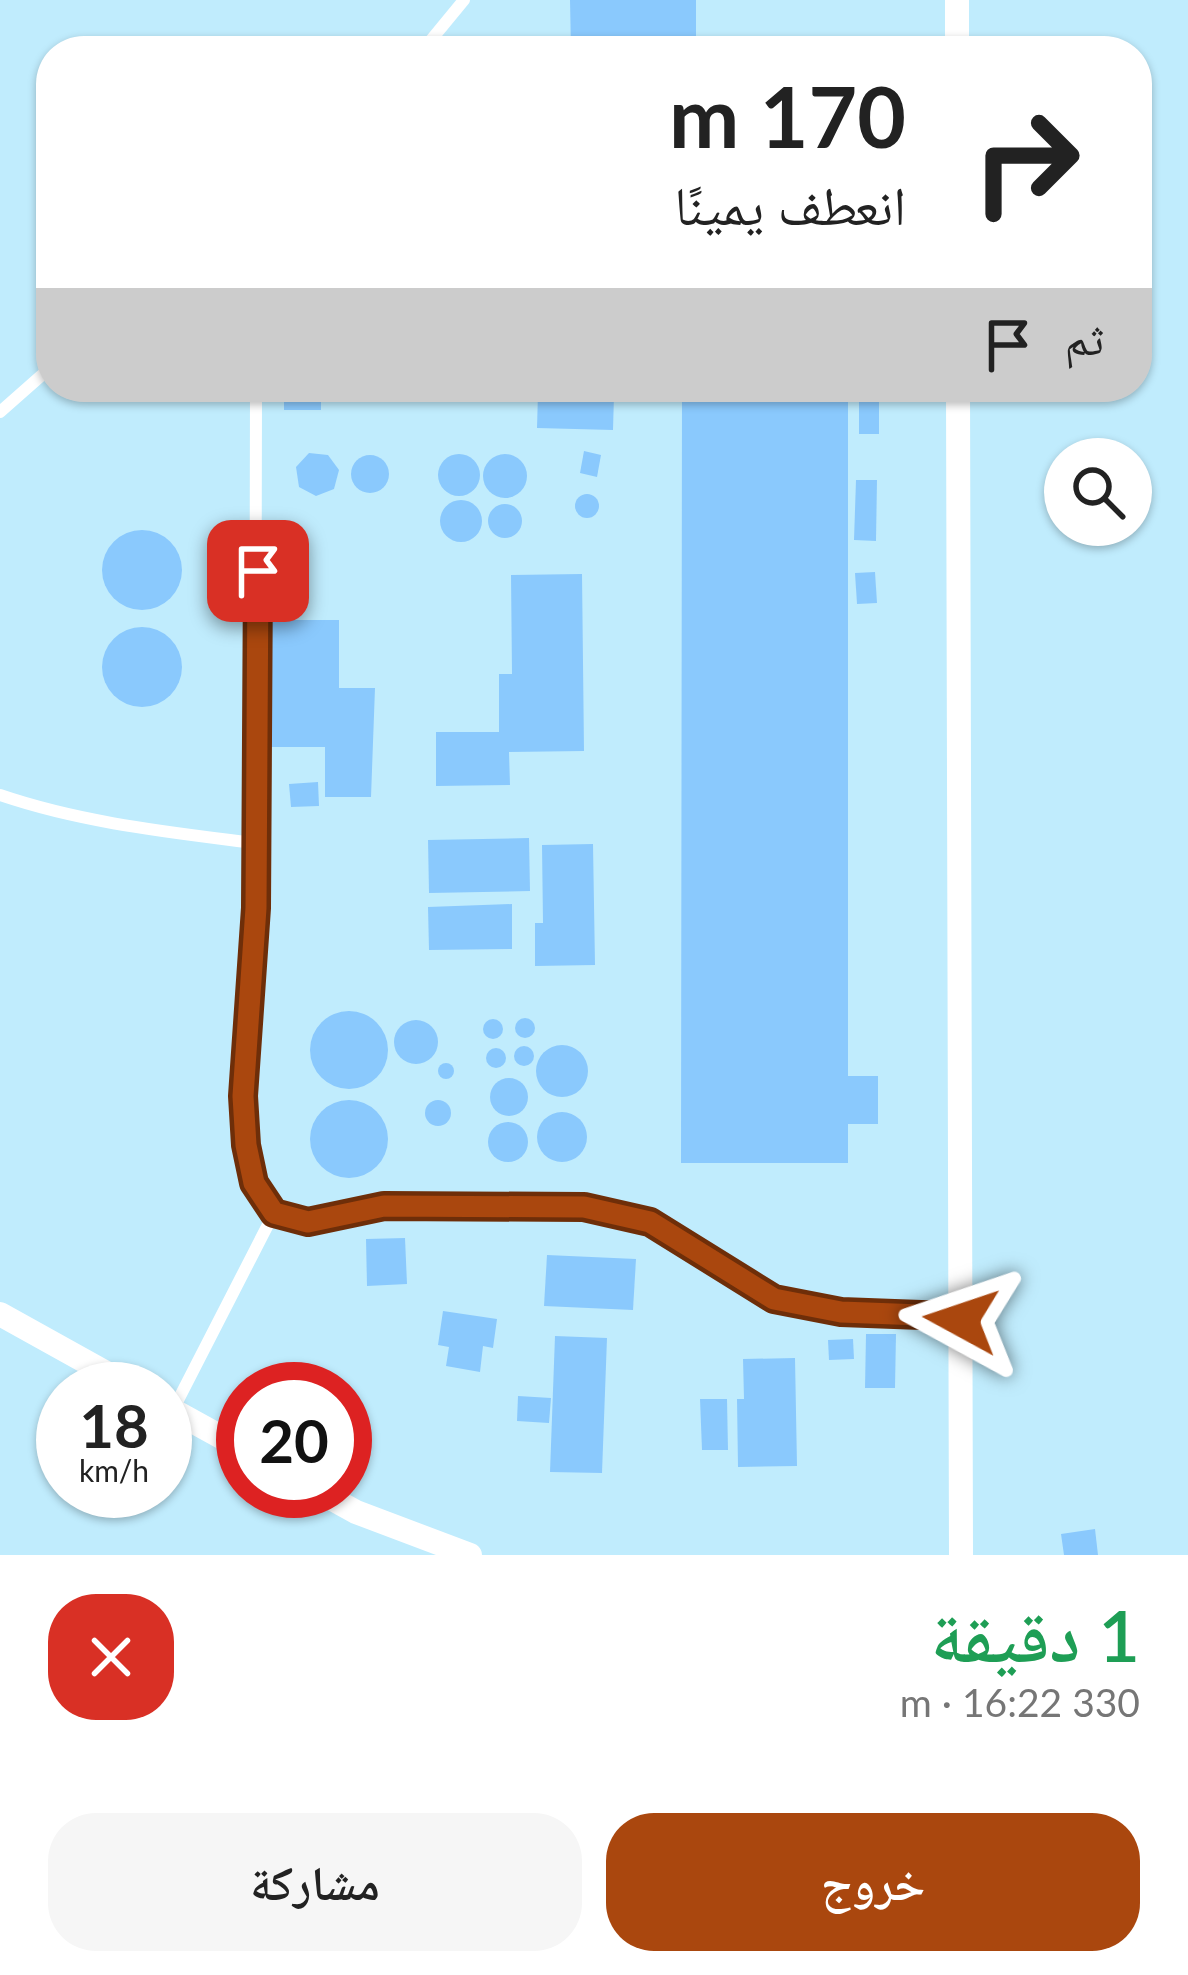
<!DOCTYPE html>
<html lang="ar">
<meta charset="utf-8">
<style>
:root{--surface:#fff;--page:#f6f6f6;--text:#222;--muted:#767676;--accent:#aa470e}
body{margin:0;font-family:Lato,"Noto Naskh Arabic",sans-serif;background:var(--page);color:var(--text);direction:rtl;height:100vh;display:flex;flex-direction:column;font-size:45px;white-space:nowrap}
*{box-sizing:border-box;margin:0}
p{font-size:39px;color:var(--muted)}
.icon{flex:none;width:66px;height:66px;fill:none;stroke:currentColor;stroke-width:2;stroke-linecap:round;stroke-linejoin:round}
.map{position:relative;height:1555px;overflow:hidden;direction:ltr}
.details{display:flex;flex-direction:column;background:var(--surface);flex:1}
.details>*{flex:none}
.top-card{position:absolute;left:36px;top:36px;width:1116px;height:366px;border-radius:48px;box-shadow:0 3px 9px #0004;direction:rtl;background:#fff;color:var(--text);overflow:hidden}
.fabs{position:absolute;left:1044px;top:438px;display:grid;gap:24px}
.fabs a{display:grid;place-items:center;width:108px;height:108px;border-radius:50%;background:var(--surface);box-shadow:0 3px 9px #0004;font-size:60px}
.speed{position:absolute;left:36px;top:1362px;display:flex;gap:24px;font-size:60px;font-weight:700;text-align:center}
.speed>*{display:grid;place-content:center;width:156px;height:156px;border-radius:50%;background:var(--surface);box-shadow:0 3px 9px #0004;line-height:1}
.speed small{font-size:30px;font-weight:400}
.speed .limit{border:18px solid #d22;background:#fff;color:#111}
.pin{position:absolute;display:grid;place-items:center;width:102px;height:102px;color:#fff;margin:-51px;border-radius:24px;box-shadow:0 6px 18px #0006}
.me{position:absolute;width:132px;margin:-66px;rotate:275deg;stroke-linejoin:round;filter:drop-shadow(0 0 9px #0008)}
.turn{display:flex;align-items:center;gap:42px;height:252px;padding:0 48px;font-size:54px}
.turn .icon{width:156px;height:156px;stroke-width:2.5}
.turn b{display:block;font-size:84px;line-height:102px}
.then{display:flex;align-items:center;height:114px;padding:0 48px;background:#0003;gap:24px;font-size:45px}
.round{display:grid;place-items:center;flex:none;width:126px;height:126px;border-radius:48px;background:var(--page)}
.headline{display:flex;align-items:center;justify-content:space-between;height:204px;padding:0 48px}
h1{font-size:72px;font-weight:600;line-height:90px;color:#1e9e55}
.action{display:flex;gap:24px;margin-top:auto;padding:24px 48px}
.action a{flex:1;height:138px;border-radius:48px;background:var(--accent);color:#fff;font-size:48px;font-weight:600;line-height:138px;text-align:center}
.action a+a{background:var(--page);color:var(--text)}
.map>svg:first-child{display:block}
</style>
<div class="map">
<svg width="1188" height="1555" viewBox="0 0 1188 1555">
<rect width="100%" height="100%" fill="#c0ecfd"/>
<g fill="#8ac9fd">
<path d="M 570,0 L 696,0 L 696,51 L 571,51 Z"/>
<rect x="284" y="387" width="37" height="23"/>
<path d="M 682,387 L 848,387 L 848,1076 L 878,1076 L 878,1124 L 848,1124 L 848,1163 L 681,1163 Z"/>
<path d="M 538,393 L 614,395 L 613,430 L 537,428 Z"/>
<rect x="859" y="396" width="20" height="38"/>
<path d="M 584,451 L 601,455 L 597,477 L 580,473 Z"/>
<path d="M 309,453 L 328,455 L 339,470 L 334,489 L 316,496 L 299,487 L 296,467 Z"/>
<circle cx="505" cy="476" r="22"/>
<circle cx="459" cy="475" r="21"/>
<circle cx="370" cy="474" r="19"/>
<path d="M 856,480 L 877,480 L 876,541 L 854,540 Z"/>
<circle cx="587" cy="506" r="12"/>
<circle cx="461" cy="521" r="21"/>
<circle cx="505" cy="521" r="17"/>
<circle cx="142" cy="570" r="40"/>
<path d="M 875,572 L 877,603 L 857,604 L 855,573 Z"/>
<path d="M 582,574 L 584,751 L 509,752 L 510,785 L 436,786 L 436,732 L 499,732 L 499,674 L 512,674 L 511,575 Z"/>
<path d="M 264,620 L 339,620 L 339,688 L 375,688 L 371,797 L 325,797 L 325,747 L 265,747 Z"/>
<circle cx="142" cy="667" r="40"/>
<path d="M 318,782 L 319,806 L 291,807 L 289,784 Z"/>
<path d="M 529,838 L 530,891 L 429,893 L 428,840 Z"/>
<path d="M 593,844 L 595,965 L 535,966 L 535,923 L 543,923 L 542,845 Z"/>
<path d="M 512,904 L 512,949 L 429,950 L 428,907 Z"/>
<circle cx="349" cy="1050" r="39"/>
<circle cx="525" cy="1028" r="10"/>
<circle cx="493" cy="1029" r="10"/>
<circle cx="416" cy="1042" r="22"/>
<circle cx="562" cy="1071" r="26"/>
<circle cx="524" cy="1056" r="10"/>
<circle cx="496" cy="1058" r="10"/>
<circle cx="446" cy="1071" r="8"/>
<circle cx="509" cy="1097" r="19"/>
<circle cx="349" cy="1139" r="39"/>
<circle cx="438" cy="1113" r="13"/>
<circle cx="562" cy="1137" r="25"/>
<circle cx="508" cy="1142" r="20"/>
<path d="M 405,1238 L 407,1284 L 367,1286 L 366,1239 Z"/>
<path d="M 547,1255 L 636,1259 L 633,1310 L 544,1306 Z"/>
<path d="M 443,1311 L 497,1319 L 493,1348 L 483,1346 L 480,1372 L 446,1366 L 449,1347 L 438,1345 Z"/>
<path d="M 866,1334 L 896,1334 L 895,1388 L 865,1388 Z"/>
<path d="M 555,1336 L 607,1338 L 602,1473 L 550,1472 Z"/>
<path d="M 853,1339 L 854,1359 L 829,1360 L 828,1340 Z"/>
<path d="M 795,1358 L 797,1466 L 738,1467 L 737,1399 L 744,1399 L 743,1359 Z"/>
<path d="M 518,1396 L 551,1398 L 549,1423 L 517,1421 Z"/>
<path d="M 700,1399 L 727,1399 L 728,1450 L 702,1450 Z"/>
<path d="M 1095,1529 L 1098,1555 L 1064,1555 L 1061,1534 Z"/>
</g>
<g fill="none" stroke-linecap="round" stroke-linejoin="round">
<g stroke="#fff" stroke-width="12">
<path d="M 422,51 L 464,0"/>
<path d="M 256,387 L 255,908 L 243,1096 L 246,1145 L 254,1183 L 274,1213 L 308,1222 L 384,1206 L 583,1207 L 650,1222 L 774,1299 L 841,1312 L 948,1315 L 960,1320"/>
<path d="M 0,412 L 51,367"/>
<path d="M 0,795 C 82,823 168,832 254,843"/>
<path d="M 173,1410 L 274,1213"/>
</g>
<g stroke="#fff" stroke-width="24">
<path d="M 957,0 L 957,51"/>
<path d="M 958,387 L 961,1555"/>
<path d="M 0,1314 L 135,1389"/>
<path d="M 165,1406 L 243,1449"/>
<path d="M 318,1491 L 356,1512 L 470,1555"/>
</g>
</g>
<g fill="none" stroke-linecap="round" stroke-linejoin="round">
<g stroke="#6e2e09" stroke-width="30">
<path id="route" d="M 258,571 L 256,908 L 243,1096 L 246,1145 L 254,1183 L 274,1213 L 308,1222 L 384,1206 L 584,1207 L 650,1222 L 774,1299 L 841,1312 L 948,1316 L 961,1320"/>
</g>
<use href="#route" stroke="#aa470e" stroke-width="21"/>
</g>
</svg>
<div class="fabs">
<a><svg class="icon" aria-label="search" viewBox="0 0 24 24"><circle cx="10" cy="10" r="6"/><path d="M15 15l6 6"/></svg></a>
</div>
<div class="speed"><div>18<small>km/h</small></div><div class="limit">20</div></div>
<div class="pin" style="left:258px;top:571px;background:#d93025"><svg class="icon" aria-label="arrive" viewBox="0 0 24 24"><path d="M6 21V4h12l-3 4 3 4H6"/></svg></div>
<svg class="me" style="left:961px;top:1320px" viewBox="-20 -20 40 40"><path d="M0-17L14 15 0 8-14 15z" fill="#aa470e" stroke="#fff" stroke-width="4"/></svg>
<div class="top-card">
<div class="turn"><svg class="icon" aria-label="right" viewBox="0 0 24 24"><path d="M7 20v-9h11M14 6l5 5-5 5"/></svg><div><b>170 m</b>انعطف يمينًا</div></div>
<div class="then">ثم<svg class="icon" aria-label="arrive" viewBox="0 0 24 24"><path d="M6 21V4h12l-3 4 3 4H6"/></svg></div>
</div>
</div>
<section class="details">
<div class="headline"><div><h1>1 دقيقة</h1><p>330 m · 16:22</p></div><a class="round" style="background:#d93025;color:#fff"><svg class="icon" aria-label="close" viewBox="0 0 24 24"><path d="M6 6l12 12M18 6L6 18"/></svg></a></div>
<div class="action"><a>خروج</a><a>مشاركة</a></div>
</section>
